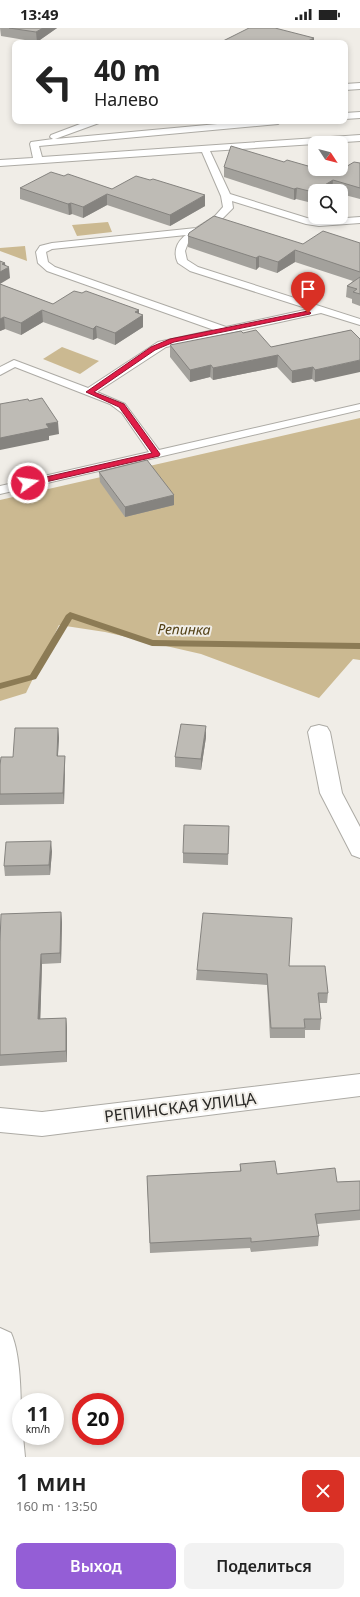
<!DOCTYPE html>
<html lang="ru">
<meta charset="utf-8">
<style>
:root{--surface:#fff;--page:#f2f2f2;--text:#222;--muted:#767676;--accent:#945ed6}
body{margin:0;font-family:"Noto Sans",sans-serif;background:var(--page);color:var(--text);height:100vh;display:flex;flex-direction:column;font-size:15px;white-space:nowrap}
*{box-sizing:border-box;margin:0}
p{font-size:13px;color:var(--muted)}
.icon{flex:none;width:22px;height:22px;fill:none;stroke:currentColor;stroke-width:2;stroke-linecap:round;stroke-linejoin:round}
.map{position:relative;height:1429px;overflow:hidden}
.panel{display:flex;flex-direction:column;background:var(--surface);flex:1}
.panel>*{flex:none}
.guide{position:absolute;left:12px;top:12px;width:336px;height:84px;border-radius:8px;box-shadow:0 2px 6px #0003;background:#fff;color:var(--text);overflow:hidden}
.needle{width:26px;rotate:126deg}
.fabs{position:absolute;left:308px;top:108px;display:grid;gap:8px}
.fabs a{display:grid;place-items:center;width:40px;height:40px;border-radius:8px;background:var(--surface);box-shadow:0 2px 6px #0003;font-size:20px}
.speed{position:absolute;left:12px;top:1365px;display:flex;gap:8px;font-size:20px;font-weight:700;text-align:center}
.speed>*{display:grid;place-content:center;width:52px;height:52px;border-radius:50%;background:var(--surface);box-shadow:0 2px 6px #0003;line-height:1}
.speed small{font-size:10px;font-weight:400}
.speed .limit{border:6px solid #d22;background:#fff;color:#111}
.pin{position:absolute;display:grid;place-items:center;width:34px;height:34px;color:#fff;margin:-41px -17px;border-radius:50% 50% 50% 0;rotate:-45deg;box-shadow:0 0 4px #0007}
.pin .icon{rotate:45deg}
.me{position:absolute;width:44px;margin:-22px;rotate:77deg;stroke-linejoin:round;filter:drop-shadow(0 0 3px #0008)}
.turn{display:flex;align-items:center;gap:14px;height:84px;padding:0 16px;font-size:18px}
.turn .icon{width:52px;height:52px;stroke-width:2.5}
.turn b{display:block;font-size:28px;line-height:34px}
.round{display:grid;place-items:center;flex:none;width:42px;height:42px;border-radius:8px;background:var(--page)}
.summary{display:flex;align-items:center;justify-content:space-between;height:68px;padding:0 16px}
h1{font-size:24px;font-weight:600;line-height:30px}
.cta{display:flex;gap:8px;margin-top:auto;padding:8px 16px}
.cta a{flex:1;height:46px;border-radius:8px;background:var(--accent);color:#fff;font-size:16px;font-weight:600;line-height:46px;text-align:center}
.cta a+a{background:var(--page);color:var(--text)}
.status{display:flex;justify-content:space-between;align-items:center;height:28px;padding:0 20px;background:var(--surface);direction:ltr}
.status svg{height:11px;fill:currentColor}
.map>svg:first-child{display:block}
</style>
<div class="status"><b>13:49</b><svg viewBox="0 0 49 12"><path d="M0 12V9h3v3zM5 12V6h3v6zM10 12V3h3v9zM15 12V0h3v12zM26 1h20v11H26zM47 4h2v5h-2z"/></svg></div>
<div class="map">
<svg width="360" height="1429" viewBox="0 0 360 1429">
<rect width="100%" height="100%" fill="#f0ede7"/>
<g fill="#cbb991">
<path d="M 108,194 L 112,204 L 77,208 L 72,197 Z"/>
<path d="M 25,218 L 27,233 L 0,223 L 0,220 Z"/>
<path d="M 62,319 L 99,333 L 80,346 L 43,331 Z"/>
<path d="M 360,390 L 360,632 L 353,631 L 319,670 L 201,626 L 105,604 L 59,597 L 26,665 L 0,673 L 0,472 Z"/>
</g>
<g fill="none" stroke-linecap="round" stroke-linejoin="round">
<path fill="#8c7b55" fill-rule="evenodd" d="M 70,584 L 153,612 L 360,615 L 360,621 L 152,618 L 72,591 L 36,651 L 0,661 L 0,655 L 30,647 L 66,587 Z"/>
<g stroke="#adaba5" stroke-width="2">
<g id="lane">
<path d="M 360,55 L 360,61 L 345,62 L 345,56 Z"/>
<path d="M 360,84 L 360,90 L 345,91 L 345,85 Z"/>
<path d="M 88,93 L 100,93 L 99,95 L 55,111 L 250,93 L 282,93 L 278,96 L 39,118 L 42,129 L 360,107 L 360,113 L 210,123 L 230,166 L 307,190 L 319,192 L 360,189 L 360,195 L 319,198 L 306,196 L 232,173 L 233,180 L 221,192 L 188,215 L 185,223 L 187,232 L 198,239 L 360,291 L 360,297 L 321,285 L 166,319 L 97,364 L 125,376 L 159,422 L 360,376 L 360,382 L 0,466 L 0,458 L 149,424 L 122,385 L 110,376 L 15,339 L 0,347 L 0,339 L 14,332 L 88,360 L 158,314 L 214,302 L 47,243 L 38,235 L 36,224 L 40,218 L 52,215 L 196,200 L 215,188 L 223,179 L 221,168 L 202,124 L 0,138 L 0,132 L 33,130 L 30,116 L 31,114 L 53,111 L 50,109 L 51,107 ZM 186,207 C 176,214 173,225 178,235 L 190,243 L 309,281 L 226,299 L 55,239 L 48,234 L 46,224 L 52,221 Z"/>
</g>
</g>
<g stroke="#adaba5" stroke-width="2">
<g id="street">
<path d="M 319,697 L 327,699 L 330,704 L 342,765 L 360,799 L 360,830 L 352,827 L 320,765 L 308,704 L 311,699 Z"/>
<path d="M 360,1046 L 360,1068 L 42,1108 L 0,1104 L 0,1080 L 42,1084 Z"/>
<path d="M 0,1300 L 11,1305 C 22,1329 21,1380 21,1408 L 23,1408 L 25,1429 L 0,1429 Z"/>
</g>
</g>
<use href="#lane" fill="#fff" fill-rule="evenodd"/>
<use href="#street" fill="#fff" fill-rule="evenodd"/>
</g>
<g fill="#a3a19c">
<path d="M 0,0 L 57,0 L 37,14 L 1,8 Z"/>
<path d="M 284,134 L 334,146 L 360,135 L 360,171 L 341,166 L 341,163 L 315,163 L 315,174 L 312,175 L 296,171 L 294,172 L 224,149 L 224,139 Z"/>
<path d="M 64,148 L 112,161 L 205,178 L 170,198 L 107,177 L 83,190 L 72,186 L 69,187 L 20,171 L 20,160 Z"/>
<path d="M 188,208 L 303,216 L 360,215 L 360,278 L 352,275 L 352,271 L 346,269 L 347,258 L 353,253 L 295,234 L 277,245 L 259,239 L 256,242 L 188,219 Z"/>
<path d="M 0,256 L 53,276 L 82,265 L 139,282 L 139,286 L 143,299 L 115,317 L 97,310 L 93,312 L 43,294 L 21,307 L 5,301 L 0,303 Z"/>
<path d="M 351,302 L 315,354 L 312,351 L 292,355 L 277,339 L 213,352 L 210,349 L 190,354 L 170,329 L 170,317 L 243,305 L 271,319 Z"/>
<path d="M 99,444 L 174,477 L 125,489 L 100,454 Z"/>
<path d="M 58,700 L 59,710 L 58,728 L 65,728 L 65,739 L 64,776 L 0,777 L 0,737 L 13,729 Z"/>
<path d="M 206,709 L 201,742 L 175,739 L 175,729 Z"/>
<path d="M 229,798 L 228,837 L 183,835 L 183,825 Z"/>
<path d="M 52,823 L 50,847 L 5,848 L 4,838 Z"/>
<path d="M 61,884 L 62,895 L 61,935 L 42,936 L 40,991 L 66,990 L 67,1000 L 67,1034 L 0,1038 L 0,914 Z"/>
<path d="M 289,938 L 328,965 L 327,975 L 319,975 L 321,991 L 320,1002 L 305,1002 L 305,1010 L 270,1010 L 267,957 L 196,952 L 197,942 Z"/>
<path d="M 240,1136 L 277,1146 L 337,1154 L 360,1153 L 360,1192 L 317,1196 L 319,1208 L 318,1218 L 251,1224 L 250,1220 L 150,1225 L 147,1148 L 240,1143 Z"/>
</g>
<g fill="#85837f">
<path d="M 43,0 L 57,0 L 37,14 L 36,4 Z"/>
<path d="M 314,10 L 314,15 L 304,15 Z"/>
<path d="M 333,152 L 332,163 L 315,163 Z"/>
<path d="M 297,160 L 296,171 L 294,172 L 294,161 Z"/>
<path d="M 315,163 L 315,174 L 312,175 L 313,164 Z"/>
<path d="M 107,166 L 107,177 L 83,190 L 83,179 Z"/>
<path d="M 205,167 L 205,178 L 170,198 L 170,187 Z"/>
<path d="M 71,175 L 72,186 L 69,187 L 68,176 Z"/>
<path d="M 295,222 L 295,234 L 277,245 L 278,234 Z"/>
<path d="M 259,228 L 259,239 L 256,242 L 256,230 Z"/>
<path d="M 5,235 L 6,241 L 9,239 L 10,250 L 0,256 L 0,244 L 2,236 Z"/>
<path d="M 42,282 L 43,294 L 21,307 L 21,295 Z"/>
<path d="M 139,282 L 139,289 L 143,287 L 143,299 L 115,317 L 115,305 L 135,284 Z"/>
<path d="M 4,289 L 5,301 L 0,303 L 0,291 Z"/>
<path d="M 96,298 L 97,310 L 93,312 L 93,301 Z"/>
<path d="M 278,327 L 277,339 L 213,352 L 213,340 Z"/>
<path d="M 360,332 L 360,344 L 315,354 L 315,342 Z"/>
<path d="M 211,337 L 210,349 L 190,354 L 190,342 Z"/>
<path d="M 313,339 L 312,351 L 292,355 L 292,343 Z"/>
<path d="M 58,394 L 59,406 L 49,408 L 49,412 L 0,422 L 0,410 L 46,396 Z"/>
<path d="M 174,467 L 174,477 L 125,489 L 125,479 Z"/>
<path d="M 206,698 L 206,709 L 201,742 L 201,731 Z"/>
<path d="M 58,700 L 59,710 L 57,739 L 57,728 Z"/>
<path d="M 65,728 L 65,739 L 64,776 L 63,765 Z"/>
<path d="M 51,813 L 52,823 L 50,847 L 49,837 Z"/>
<path d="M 61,884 L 62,895 L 61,935 L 60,925 Z"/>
<path d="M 41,926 L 42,936 L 40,1002 L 38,991 Z"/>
<path d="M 66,990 L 67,1000 L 67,1034 L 66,1023 Z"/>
</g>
<g fill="#bebbb5" stroke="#85837f">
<path d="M 9,0 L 43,0 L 36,4 Z"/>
<path d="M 249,0 L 275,0 L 314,10 L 304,15 L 219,15 Z"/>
<path d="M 231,118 L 284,134 L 287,132 L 315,140 L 315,141 L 318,141 L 334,146 L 354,134 L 360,135 L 360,160 L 333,152 L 313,164 L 297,160 L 294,161 L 224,139 Z"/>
<path d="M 51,144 L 64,148 L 68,146 L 112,161 L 136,148 L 150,152 L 153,151 L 205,167 L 170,187 L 107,166 L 83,179 L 71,175 L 68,176 L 20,160 Z"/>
<path d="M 214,188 L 303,216 L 323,203 L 360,215 L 360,244 L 295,222 L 278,234 L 259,228 L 256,230 L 188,208 L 189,205 Z"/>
<path d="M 0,233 L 5,235 L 2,236 L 9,239 L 0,244 Z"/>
<path d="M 360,249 L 360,266 L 353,264 L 357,261 L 347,258 Z"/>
<path d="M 0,256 L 53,276 L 74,263 L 82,265 L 86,263 L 139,282 L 135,284 L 143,287 L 115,305 L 96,298 L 93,301 L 42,282 L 21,295 L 4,289 L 0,291 Z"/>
<path d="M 256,302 L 271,319 L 351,302 L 360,311 L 360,332 L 315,342 L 313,339 L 292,343 L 278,327 L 213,340 L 211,337 L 190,342 L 170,317 L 241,303 L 243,305 Z"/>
<path d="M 42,370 L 58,394 L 46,396 L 49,400 L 0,410 L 0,376 L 28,371 L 29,373 Z"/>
<path d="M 147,432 L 174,467 L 125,479 L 99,444 Z"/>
<path d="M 181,696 L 206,698 L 201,731 L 175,729 Z"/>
<path d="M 15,700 L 58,700 L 57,728 L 65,728 L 63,765 L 0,766 L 0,737 L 1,729 L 13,729 Z"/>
<path d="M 184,797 L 229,798 L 228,826 L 183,825 Z"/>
<path d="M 51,813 L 49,837 L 4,838 L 6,814 Z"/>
<path d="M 61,884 L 60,925 L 41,926 L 38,991 L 66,990 L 66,1023 L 0,1027 L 0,914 L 1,886 Z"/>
<path d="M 203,885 L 292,890 L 289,938 L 325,938 L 328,965 L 318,965 L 321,991 L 304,991 L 305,1000 L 271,1000 L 267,946 L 197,942 Z"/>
<path d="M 275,1133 L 277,1146 L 335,1140 L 337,1154 L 360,1153 L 360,1182 L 315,1186 L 319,1208 L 251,1214 L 251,1210 L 150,1215 L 147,1148 L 241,1143 L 240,1136 Z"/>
</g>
<path fill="#e11d48" stroke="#92132f" d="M 308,283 L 311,285 L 310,286 L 174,314 L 155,322 L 94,364 L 124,376 L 160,426 L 159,428 L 28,458 L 25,455 L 28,453 L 152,425 L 119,379 L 86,364 L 151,319 L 170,311 Z"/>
<g text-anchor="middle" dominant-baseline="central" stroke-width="4" stroke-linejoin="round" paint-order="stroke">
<g font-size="14" font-style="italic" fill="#524015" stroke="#f0ede7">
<text transform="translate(184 601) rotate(1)">Репинка</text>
</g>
<g font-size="16" fill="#292826" stroke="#f0ede7">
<text transform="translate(180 1079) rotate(-7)">РЕПИНСКАЯ УЛИЦА</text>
</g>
</g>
</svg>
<div class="fabs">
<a><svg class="needle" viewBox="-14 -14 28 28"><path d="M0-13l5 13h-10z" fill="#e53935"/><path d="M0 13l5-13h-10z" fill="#767676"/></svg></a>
<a><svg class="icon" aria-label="search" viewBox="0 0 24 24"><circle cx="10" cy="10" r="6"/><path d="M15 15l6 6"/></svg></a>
</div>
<div class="speed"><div>11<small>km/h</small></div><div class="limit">20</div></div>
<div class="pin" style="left:308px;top:285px;background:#d93025"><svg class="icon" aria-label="arrive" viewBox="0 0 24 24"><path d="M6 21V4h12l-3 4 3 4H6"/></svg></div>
<svg class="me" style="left:28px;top:455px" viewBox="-20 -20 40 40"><circle r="17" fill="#e11d48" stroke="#fff" stroke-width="3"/><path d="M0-11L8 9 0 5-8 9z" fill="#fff"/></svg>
<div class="guide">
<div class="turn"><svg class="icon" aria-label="left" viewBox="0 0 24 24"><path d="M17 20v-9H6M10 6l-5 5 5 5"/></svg><div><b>40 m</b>Налево</div></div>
</div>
</div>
<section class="panel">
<div class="summary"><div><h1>1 мин</h1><p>160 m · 13:50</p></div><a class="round" style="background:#d93025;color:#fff"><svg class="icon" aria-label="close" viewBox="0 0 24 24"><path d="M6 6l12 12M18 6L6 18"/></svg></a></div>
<div class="cta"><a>Выход</a><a>Поделиться</a></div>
</section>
